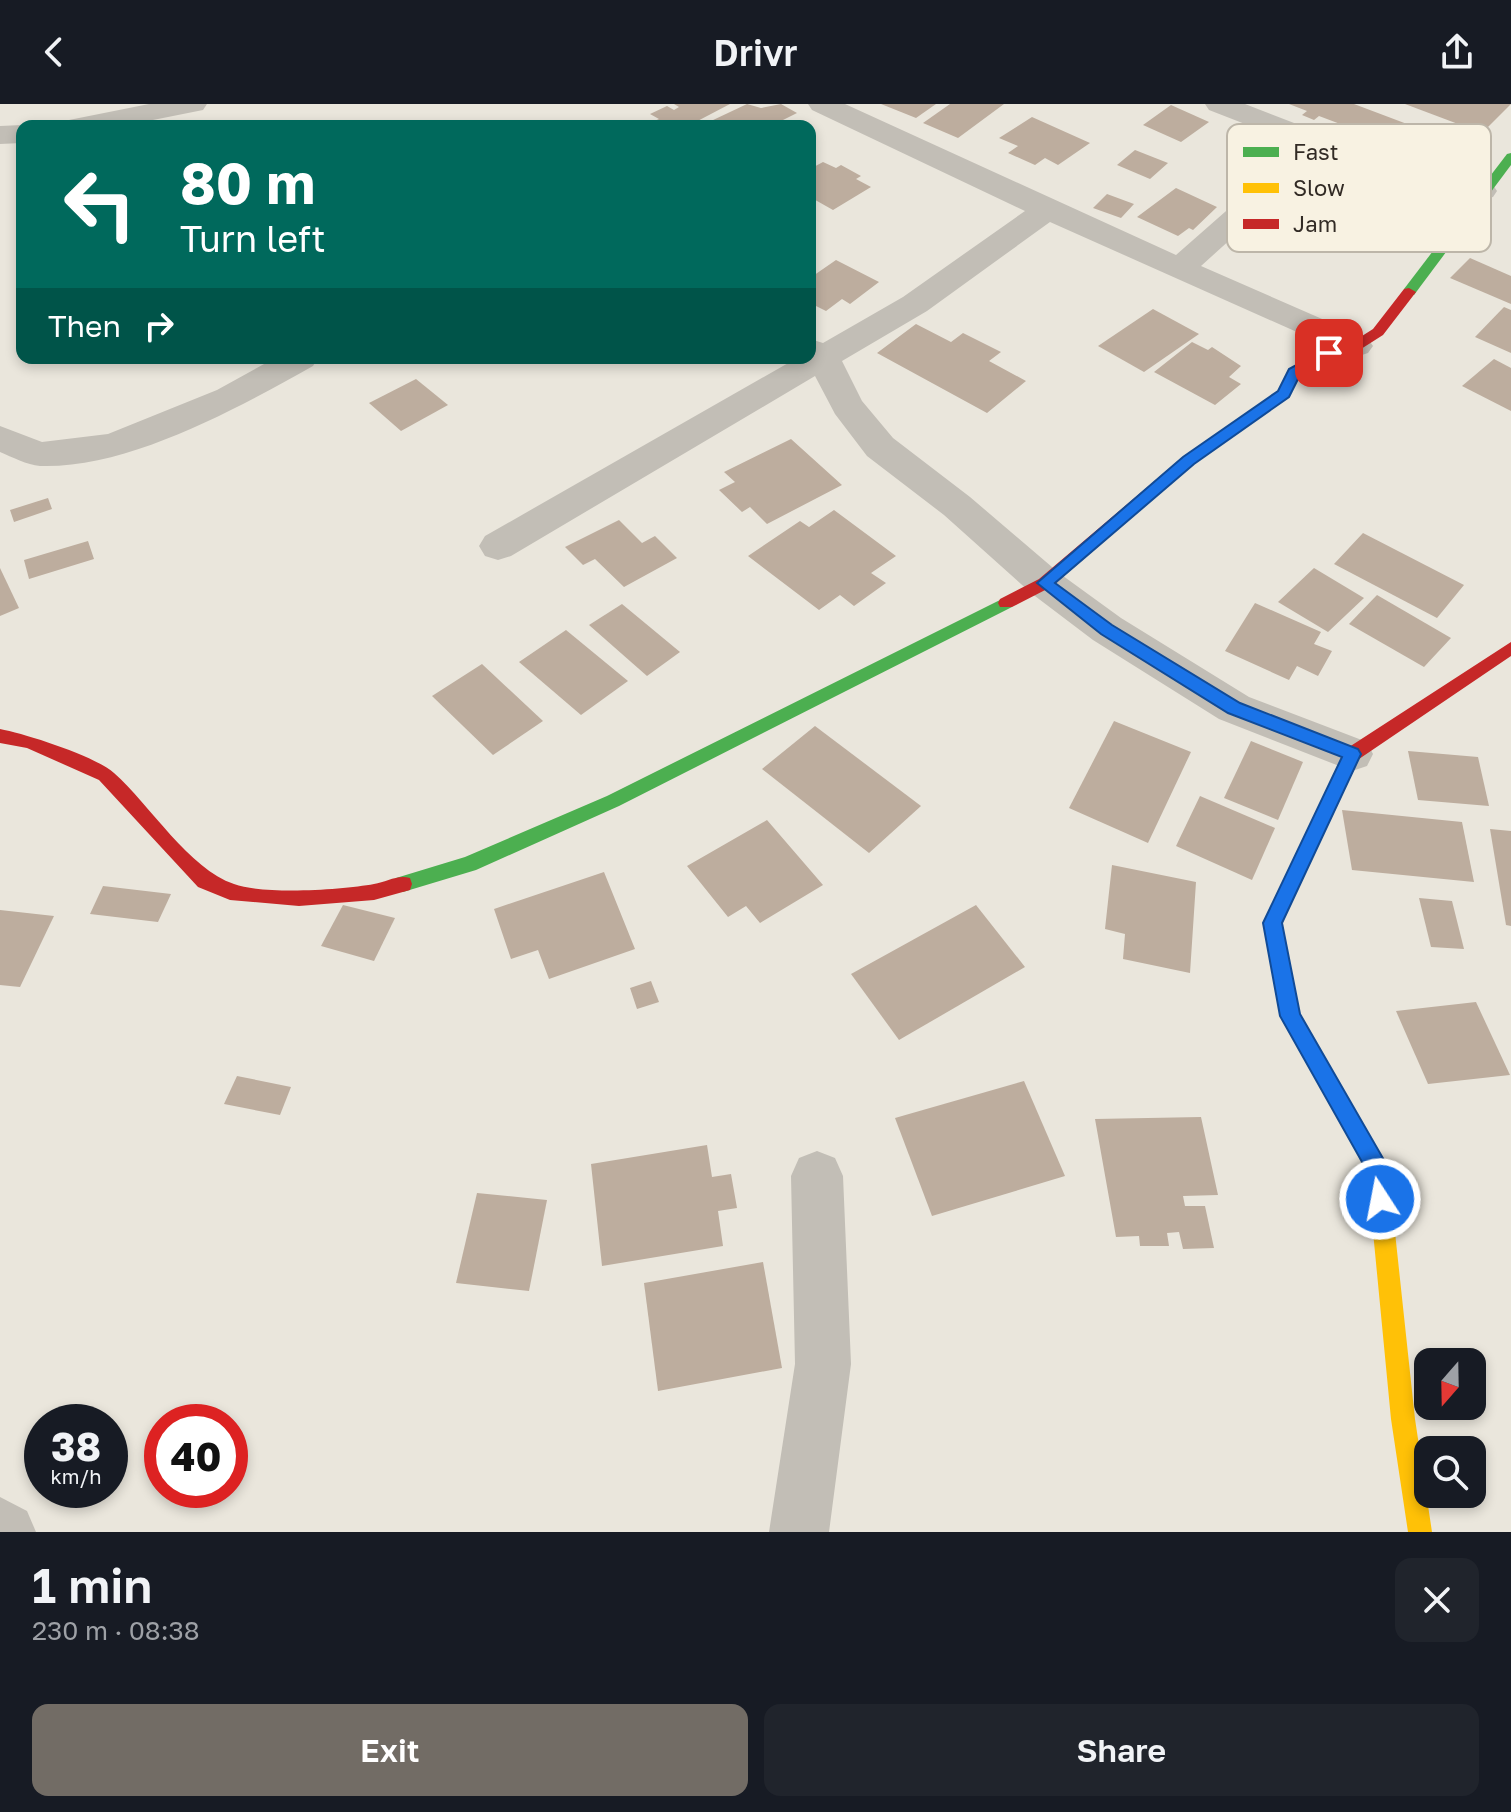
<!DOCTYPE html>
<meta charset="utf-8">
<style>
:root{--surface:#171b24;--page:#20242c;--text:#f1f3f6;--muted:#9ea1a6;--accent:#726c65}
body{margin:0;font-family:"Golos Text",sans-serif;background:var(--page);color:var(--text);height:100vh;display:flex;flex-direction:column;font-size:30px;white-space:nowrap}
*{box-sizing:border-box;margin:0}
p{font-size:26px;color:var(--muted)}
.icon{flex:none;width:44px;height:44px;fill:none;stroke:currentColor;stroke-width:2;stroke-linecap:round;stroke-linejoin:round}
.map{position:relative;height:1428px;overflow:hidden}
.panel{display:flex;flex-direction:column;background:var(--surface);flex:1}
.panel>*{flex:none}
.guide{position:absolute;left:16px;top:16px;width:800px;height:244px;border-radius:16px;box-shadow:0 4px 12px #0003;background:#00695c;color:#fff;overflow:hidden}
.needle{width:52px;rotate:200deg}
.tools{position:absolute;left:1414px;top:1244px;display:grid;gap:16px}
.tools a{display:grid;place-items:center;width:72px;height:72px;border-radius:16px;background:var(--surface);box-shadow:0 4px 12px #0003;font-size:40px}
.speed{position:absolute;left:24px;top:1300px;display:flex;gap:16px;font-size:40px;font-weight:700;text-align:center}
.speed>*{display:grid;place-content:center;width:104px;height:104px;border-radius:50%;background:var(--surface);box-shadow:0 4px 12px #0003;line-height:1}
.speed small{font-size:20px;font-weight:400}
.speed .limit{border:12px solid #d22;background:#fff;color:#111}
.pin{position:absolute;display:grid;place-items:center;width:68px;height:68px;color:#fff;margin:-34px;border-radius:16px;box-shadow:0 4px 12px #0006}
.me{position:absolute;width:88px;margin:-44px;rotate:349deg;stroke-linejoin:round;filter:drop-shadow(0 0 6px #0008)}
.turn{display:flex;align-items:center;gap:28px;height:168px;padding:0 32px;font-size:36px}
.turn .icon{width:104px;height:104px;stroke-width:2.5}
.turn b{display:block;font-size:56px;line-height:68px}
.then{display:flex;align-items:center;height:76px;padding:0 32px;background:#0003;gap:16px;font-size:30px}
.round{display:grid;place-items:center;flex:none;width:84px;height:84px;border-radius:16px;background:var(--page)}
.head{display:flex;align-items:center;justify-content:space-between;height:136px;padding:0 32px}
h1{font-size:48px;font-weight:600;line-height:60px}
.button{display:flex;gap:16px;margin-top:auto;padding:16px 32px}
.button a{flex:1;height:92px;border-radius:16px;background:var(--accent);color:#fff;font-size:32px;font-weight:600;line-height:92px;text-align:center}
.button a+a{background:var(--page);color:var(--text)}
header{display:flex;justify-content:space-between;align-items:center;height:104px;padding:0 32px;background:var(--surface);font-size:36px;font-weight:600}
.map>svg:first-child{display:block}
</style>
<header><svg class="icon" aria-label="back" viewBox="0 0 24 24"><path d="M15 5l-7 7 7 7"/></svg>Drivr<svg class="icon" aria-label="share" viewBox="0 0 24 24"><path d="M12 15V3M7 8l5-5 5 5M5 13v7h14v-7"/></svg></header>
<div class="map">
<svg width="1511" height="1428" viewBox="0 0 1511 1428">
<rect width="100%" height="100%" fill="#eae6dc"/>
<g fill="#bdad9e">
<path d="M 674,0 L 730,0 L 688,22 L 650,19 L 659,15 L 650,10 L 667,2 L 674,6 L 679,3 Z"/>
<path d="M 747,0 L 761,4 L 781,0 L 797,9 L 781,17 L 790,22 L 720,22 L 711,17 Z"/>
<path d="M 881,0 L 936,0 L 916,14 Z"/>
<path d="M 950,0 L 1004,0 L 958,34 L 923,19 Z"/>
<path d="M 1289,0 L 1354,0 L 1468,43 L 1449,61 L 1319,12 L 1314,16 L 1302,11 L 1307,7 Z"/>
<path d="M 1405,0 L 1511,0 L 1482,29 Z"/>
<path d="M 1171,1 L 1209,18 L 1181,38 L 1143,21 Z"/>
<path d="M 1032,13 L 1090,39 L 1058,61 L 1045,54 L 1035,61 L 1008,49 L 1018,42 L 999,34 Z"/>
<path d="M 1135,46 L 1168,59 L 1150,75 L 1117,61 Z"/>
<path d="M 823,58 L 836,64 L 841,61 L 861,72 L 856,75 L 871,83 L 833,106 L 810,93 L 810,65 Z"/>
<path d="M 1176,84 L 1217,103 L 1193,126 L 1189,124 L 1178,132 L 1137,113 Z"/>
<path d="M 1107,90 L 1134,100 L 1121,114 L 1093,104 Z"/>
<path d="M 1470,154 L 1511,172 L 1511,200 L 1450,174 Z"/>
<path d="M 836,156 L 879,178 L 850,200 L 842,195 L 826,207 L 810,199 L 810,174 Z"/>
<path d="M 1504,203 L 1511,206 L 1511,249 L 1475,233 Z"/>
<path d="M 1153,205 L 1199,230 L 1144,268 L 1098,242 Z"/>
<path d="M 916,220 L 951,238 L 963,229 L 1001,248 L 989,257 L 1026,277 L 987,309 L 877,249 Z"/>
<path d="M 1192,238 L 1208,246 L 1212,243 L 1241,262 L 1229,273 L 1241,280 L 1215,301 L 1154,268 Z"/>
<path d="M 1494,255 L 1511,264 L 1511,307 L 1462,282 Z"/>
<path d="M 416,275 L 448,301 L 401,327 L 369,299 Z"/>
<path d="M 791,335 L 842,381 L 767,420 L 750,403 L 742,408 L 719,386 L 735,378 L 724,368 Z"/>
<path d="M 48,394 L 52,405 L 14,418 L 10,406 Z"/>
<path d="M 834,406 L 896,452 L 871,469 L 886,479 L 854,502 L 840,491 L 819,506 L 748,452 L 800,417 L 809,423 Z"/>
<path d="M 619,416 L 642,439 L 655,432 L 677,454 L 624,483 L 595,455 L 583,461 L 565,443 Z"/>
<path d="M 1363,429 L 1464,481 L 1437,514 L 1334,460 Z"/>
<path d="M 88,437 L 94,455 L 29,475 L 24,456 Z"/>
<path d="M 0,464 L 19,504 L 0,512 Z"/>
<path d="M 1314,464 L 1364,494 L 1328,528 L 1278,498 Z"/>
<path d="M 1377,491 L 1451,534 L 1424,563 L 1349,520 Z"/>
<path d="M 1255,499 L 1321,528 L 1314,540 L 1332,547 L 1318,572 L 1297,562 L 1289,576 L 1225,547 Z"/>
<path d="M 622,500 L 680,548 L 647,572 L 589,521 Z"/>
<path d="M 566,526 L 628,577 L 581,611 L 519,558 Z"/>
<path d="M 482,560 L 543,617 L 493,651 L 432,592 Z"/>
<path d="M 1114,617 L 1191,648 L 1148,739 L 1069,704 Z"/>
<path d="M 815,622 L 921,702 L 869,749 L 762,665 Z"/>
<path d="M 1251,637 L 1303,658 L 1278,716 L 1224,694 Z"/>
<path d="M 1408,647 L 1478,653 L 1489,702 L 1418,696 Z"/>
<path d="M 1200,692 L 1275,724 L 1252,776 L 1176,742 Z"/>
<path d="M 1342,706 L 1462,718 L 1474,778 L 1352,766 Z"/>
<path d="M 767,716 L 823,781 L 760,819 L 746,802 L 728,813 L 687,762 Z"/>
<path d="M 1490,725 L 1511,727 L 1511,822 L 1506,821 Z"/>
<path d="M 1112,761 L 1196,778 L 1190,869 L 1123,855 L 1125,830 L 1105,825 Z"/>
<path d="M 604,768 L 635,845 L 549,875 L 538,846 L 511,855 L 494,805 Z"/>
<path d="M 103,782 L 171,790 L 158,818 L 90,810 Z"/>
<path d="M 1419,794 L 1452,797 L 1464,845 L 1431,843 Z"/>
<path d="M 343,801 L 395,814 L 374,857 L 321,842 Z"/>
<path d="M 976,801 L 1025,863 L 899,936 L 851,870 Z"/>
<path d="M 0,806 L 54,812 L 20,883 L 0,881 Z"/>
<path d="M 651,877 L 659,898 L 637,905 L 630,884 Z"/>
<path d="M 1476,898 L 1510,971 L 1428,980 L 1396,907 Z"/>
<path d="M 237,972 L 291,983 L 280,1011 L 224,1000 Z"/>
<path d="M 1024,977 L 1065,1072 L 932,1112 L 895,1014 Z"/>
<path d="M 1201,1013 L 1218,1091 L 1183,1092 L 1185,1102 L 1205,1102 L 1214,1144 L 1183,1145 L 1179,1128 L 1167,1129 L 1169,1142 L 1140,1142 L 1139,1132 L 1116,1133 L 1095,1015 Z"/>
<path d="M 707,1041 L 712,1073 L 731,1070 L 737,1104 L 718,1107 L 723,1142 L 602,1162 L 591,1060 Z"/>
<path d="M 477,1089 L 547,1096 L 529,1187 L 456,1179 Z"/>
<path d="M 763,1158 L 782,1264 L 658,1287 L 644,1179 Z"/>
</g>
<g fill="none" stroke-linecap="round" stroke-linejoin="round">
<g fill="#c2beb6" fill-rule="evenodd">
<path d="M 149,0 L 207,0 L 203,6 L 123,22 L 65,22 L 69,16 Z"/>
<path d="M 808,0 L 845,0 L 1176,151 L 1242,93 L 1303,74 L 1363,66 L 1209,6 L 1205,0 L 1245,0 L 1406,62 L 1493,81 L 1497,87 L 1493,93 L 1482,96 L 1398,78 L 1307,91 L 1264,105 L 1201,162 L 1368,235 L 1373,242 L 1368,249 L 1356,253 L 1344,249 L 1050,118 L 927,207 L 842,257 L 862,297 L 893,334 L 970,393 L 1059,469 L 1121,514 L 1249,593 L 1367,638 L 1373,650 L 1367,662 L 1352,667 L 1219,615 L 1093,536 L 1031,489 L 944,411 L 867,352 L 835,310 L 815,272 L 511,452 L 498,456 L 485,452 L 479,442 L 485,432 L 797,254 L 810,254 L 810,235 L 823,239 L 903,193 L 1025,107 L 812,6 Z"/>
<path d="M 22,21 L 22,39 L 0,40 L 0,22 Z"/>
<path d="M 275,254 L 318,254 L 313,262 C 238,304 128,365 40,362 C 27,361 12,353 0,348 L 0,322 L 42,338 L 108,330 L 217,286 Z"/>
<path d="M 817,1047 L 835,1054 L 843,1072 L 851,1260 L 829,1428 L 769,1428 L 795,1260 L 791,1072 L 799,1054 Z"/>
<path d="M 0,1393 L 27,1407 L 36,1428 L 0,1428 Z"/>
</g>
<g fill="#4caf50" fill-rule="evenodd">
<path d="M 1511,49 L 1511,61 L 1414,191 L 1404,191 L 1404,185 L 1507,50 Z"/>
<path d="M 1006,493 L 1014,499 L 1012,503 L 619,702 L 476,766 L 403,788 L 396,786 L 394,780 L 396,774 L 465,753 L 607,692 Z"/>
</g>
<path fill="#ffc107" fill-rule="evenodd" d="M 1281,855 L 1288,858 L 1291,864 L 1299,910 L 1388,1063 L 1415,1315 L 1432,1428 L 1408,1428 L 1391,1315 L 1367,1065 L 1283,918 L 1271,864 L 1274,858 Z"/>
<g fill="#c62828" fill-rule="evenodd">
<path d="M 1409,184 L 1416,188 L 1383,231 L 1361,245 L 1334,252 L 1300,271 L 1289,293 L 1194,360 L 1051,483 L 1012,503 L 1000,503 L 998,499 L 1000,495 L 1039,475 L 1184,352 L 1278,287 L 1289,265 L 1324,246 L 1351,239 L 1373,225 L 1404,185 Z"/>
<path d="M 1511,538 L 1511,552 L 1359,655 L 1282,819 L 1291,864 L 1288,870 L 1281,873 L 1274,870 L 1264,819 L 1346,645 Z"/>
<path d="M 0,625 C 26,630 95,652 114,669 C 150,701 189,765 234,780 C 264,791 342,786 374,780 C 386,778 398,770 410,774 L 412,780 L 410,786 L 374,796 L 299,802 L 230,796 L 198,783 L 99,676 L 27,644 L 0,639 Z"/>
</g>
</g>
<path fill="#1a73e8" stroke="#114b97" stroke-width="2" d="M 1324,246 L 1336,249 L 1300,271 L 1289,293 L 1194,360 L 1055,479 L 1112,521 L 1240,599 L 1358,645 L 1361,650 L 1282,819 L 1300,910 L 1384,1056 L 1391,1095 L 1387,1102 L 1380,1105 L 1372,1102 L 1366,1065 L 1280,912 L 1263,819 L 1342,653 L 1228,609 L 1101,530 L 1037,479 L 1183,353 L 1278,287 L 1289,265 Z"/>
<rect x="1227" y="20" width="264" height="128" rx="12" fill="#f8f2e2" stroke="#bdb6a9" stroke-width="2"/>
<rect x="1243" y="43" width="36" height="10" fill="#4caf50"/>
<rect x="1243" y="79" width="36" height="10" fill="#ffc107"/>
<rect x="1243" y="115" width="36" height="10" fill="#c62828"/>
<g font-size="22" fill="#322b25">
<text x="1293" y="56">Fast</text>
<text x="1293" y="92">Slow</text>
<text x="1293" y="128">Jam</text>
</g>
</svg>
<div class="tools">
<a><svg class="needle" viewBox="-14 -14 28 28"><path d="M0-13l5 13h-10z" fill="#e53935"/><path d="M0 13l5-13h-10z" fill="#9ea1a6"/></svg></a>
<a><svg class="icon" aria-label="search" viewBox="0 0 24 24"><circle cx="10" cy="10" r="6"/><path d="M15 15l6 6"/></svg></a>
</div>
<div class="speed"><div>38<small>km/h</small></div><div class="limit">40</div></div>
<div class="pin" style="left:1329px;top:249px;background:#d93025"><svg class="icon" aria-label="arrive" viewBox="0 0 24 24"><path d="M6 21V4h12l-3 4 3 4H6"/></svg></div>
<svg class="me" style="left:1380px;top:1095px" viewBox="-20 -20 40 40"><circle r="17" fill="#1a73e8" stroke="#fff" stroke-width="3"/><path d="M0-11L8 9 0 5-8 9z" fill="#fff"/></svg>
<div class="guide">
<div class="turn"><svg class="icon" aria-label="left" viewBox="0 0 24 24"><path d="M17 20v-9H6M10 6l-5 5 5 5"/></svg><div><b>80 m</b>Turn left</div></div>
<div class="then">Then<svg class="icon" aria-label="right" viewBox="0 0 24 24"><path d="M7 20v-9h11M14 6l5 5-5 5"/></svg></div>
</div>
</div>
<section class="panel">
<div class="head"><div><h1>1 min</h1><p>230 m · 08:38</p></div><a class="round"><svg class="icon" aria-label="close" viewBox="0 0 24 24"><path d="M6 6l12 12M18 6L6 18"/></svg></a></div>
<div class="button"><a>Exit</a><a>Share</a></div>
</section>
